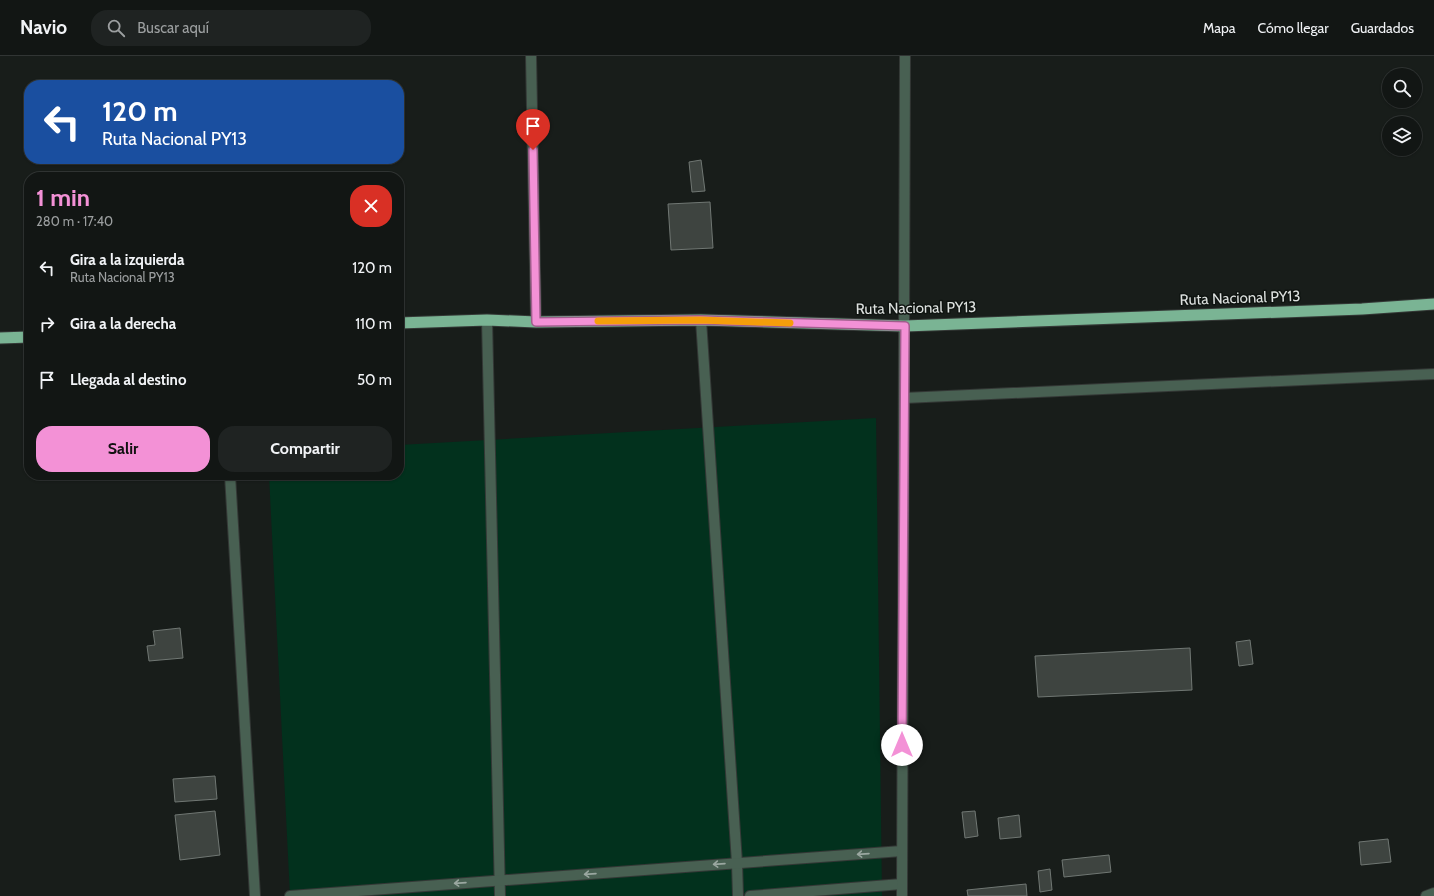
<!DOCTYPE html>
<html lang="es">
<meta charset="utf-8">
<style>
:root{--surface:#121614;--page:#1f2322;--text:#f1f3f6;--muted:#9c9fa0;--line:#313534;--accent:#f391d6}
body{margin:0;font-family:Cabin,sans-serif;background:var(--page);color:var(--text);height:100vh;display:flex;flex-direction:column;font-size:15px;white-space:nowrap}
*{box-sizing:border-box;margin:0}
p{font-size:13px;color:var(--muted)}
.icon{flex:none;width:22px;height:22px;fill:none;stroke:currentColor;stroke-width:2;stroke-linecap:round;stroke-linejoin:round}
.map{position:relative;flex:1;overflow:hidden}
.panel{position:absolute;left:24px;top:116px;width:380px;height:308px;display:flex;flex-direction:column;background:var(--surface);border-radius:16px;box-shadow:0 1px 3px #0004,0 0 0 1px var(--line)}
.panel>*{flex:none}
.hud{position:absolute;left:24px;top:24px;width:380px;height:84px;border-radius:16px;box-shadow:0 1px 3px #0004,0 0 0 1px var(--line);background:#1a4fa0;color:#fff;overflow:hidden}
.controls{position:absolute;left:1382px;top:12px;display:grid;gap:8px}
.controls a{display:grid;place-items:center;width:40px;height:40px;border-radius:50%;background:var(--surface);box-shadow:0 1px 3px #0004,0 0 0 1px var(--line);font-size:20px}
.pin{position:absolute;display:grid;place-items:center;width:34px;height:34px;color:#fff;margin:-41px -17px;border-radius:50% 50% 50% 0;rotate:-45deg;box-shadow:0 0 4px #0007}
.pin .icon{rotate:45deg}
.me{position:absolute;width:44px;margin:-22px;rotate:0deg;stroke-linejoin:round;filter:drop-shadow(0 0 3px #0008)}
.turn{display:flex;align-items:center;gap:14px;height:84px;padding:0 12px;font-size:18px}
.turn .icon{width:52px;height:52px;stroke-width:2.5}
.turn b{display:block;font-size:28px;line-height:34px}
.round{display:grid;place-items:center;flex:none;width:42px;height:42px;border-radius:16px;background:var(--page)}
.overview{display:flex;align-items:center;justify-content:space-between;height:68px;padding:0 12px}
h1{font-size:24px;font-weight:700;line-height:30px;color:var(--accent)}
.button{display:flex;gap:8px;margin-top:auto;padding:8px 12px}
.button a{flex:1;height:46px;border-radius:16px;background:var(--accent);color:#111;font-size:16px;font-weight:700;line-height:46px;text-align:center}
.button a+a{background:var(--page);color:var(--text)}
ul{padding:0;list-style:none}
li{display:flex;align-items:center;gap:12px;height:56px;padding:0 12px}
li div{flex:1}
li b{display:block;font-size:15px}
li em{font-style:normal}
header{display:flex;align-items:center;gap:24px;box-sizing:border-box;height:56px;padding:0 20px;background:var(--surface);border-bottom:1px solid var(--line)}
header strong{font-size:19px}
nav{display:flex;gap:22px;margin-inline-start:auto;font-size:14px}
.search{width:280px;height:36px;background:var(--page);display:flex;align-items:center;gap:10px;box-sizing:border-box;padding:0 14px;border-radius:16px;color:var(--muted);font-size:15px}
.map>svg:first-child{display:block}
</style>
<header>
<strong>Navio</strong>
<div class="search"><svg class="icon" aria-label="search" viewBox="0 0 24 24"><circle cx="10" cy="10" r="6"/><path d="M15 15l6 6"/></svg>Buscar aquí</div>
<nav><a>Mapa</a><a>Cómo llegar</a><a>Guardados</a></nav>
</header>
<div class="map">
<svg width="1434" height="840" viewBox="0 0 1434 840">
<rect width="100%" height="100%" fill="#181d1a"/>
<path fill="#02311d" d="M 876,362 L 882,840 L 290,840 L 269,419 L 399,419 L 399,389 Z"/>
<g fill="#3e4440" stroke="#707773">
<path d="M 701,104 L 705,135 L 692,136 L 689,106 Z"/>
<path d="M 710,146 L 713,192 L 671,194 L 668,148 Z"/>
<path d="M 180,572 L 183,602 L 149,605 L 147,590 L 155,589 L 153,575 Z"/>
<path d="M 1250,584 L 1253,608 L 1239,610 L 1236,586 Z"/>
<path d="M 1190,592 L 1192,634 L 1038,641 L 1035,600 Z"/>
<path d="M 215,720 L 217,743 L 175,746 L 173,723 Z"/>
<path d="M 215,755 L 220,799 L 180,804 L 175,759 Z"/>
<path d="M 975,755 L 978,780 L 965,782 L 962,756 Z"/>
<path d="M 1019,759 L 1021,781 L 1000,783 L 998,762 Z"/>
<path d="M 1388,783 L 1391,806 L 1361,809 L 1359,786 Z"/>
<path d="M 1109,799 L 1111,816 L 1064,821 L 1062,804 Z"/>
<path d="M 1050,813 L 1052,834 L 1040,836 L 1038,815 Z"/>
<path d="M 1026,828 L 1027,840 L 968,840 L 967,834 Z"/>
</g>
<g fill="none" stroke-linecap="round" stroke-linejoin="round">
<g stroke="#343836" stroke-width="12">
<g id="minor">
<path d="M 531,0 L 536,266"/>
<path d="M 487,264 L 500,840"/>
<path d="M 701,264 L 737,807 L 738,840"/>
<path d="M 904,342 L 1434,318"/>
<path d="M 230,419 L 255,840"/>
<path d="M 290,840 L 902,795"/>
<path d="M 750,840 L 902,828"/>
<path d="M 902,840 L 905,0"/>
<path d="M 1426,840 L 1434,837"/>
</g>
</g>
<g stroke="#343836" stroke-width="13">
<g id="trunk">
<path d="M 399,267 L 487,264 L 536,266 L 701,264 L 905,270 L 1362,253 L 1434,248"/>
<path d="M 0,282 L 29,281"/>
</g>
</g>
<use href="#minor" stroke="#486052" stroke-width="10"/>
<use href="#trunk" stroke="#7ab494" stroke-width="11"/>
</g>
<defs><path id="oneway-shaft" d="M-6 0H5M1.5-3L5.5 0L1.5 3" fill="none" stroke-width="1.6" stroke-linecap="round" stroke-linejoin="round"/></defs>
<g stroke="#9aa7a0">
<use href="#oneway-shaft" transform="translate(863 798) rotate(176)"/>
<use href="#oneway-shaft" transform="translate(719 808) rotate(176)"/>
<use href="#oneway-shaft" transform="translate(590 818) rotate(176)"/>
<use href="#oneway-shaft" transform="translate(460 827) rotate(176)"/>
</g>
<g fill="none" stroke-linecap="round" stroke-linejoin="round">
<g stroke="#9e5e8b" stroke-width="10">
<path id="route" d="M 533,94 L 536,266 L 700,264 L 905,270 L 902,689"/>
</g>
<use href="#route" stroke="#f391d6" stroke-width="7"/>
<path stroke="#f59e0b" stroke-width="7" d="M 598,265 L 700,264 L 790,267"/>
</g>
<g text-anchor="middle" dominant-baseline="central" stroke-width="3" stroke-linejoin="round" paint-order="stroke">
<g font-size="15" fill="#dde1df" stroke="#0f1411">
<text transform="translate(1240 242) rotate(-2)">Ruta Nacional PY13</text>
<text transform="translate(916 252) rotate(-1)">Ruta Nacional PY13</text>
</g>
</g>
</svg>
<div class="controls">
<a><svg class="icon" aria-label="search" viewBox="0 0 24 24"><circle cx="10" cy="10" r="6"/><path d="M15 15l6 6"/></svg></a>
<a><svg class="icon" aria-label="layers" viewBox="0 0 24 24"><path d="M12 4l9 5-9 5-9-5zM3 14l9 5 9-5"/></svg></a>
</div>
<div class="pin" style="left:533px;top:94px;background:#d93025"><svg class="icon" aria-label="arrive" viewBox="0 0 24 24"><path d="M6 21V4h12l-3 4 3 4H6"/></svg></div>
<svg class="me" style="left:902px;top:689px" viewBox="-20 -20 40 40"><circle r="19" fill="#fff"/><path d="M0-13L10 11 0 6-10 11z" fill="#f391d6"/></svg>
<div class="hud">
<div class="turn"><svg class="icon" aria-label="left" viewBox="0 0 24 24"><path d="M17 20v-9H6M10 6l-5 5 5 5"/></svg><div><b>120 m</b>Ruta Nacional PY13</div></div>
</div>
<section class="panel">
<div class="overview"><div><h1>1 min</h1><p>280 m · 17:40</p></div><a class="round" style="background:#d93025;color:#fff"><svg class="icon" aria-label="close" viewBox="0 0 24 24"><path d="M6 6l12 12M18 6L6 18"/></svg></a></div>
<ul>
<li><svg class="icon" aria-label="left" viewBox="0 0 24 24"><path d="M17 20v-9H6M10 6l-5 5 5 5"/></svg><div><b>Gira a la izquierda</b><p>Ruta Nacional PY13</p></div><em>120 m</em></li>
<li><svg class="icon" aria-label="right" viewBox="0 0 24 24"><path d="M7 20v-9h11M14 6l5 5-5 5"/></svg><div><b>Gira a la derecha</b></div><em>110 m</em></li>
<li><svg class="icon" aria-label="arrive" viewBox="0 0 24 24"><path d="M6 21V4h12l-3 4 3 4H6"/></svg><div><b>Llegada al destino</b></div><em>50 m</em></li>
</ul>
<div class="button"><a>Salir</a><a>Compartir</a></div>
</section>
</div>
